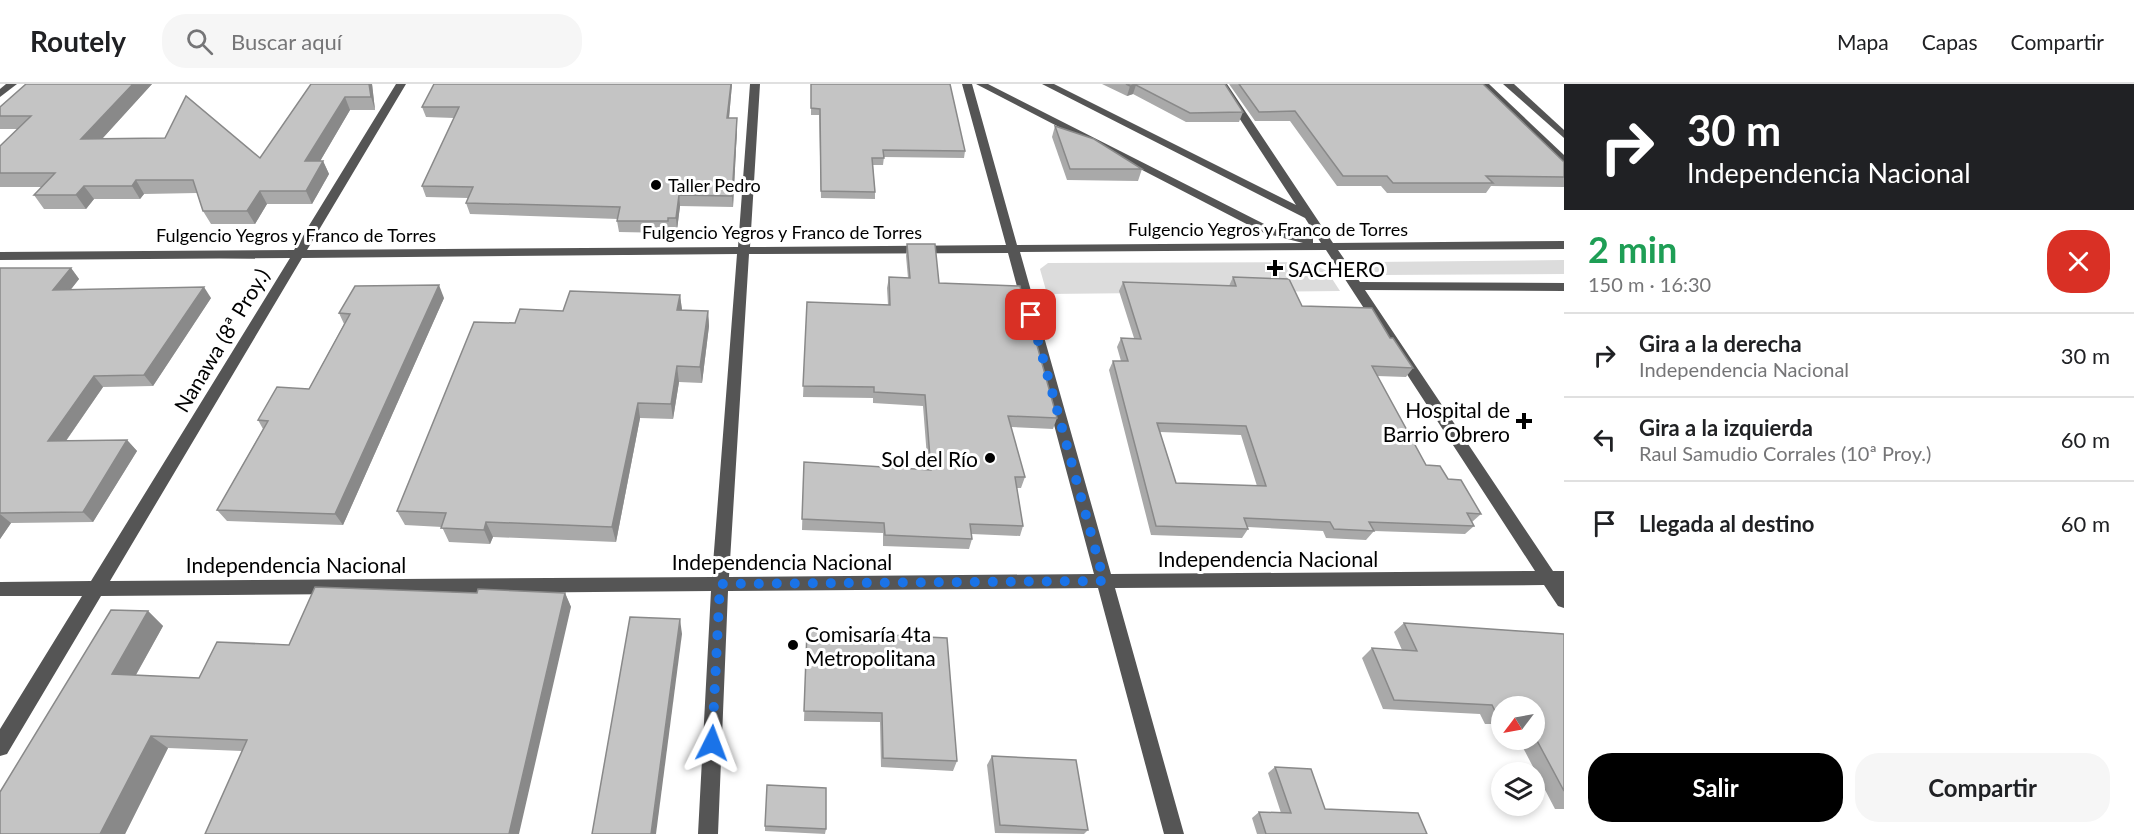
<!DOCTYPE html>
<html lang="es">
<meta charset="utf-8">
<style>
:root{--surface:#fff;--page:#f6f6f6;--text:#202124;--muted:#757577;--line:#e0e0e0;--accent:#000}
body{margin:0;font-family:Lato,sans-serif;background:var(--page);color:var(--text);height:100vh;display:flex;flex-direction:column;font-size:22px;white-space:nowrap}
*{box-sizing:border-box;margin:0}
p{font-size:20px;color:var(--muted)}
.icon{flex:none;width:33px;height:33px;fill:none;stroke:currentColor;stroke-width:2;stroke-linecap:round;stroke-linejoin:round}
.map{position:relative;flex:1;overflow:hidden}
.side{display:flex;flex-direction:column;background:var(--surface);width:570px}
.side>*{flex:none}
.banner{background:#202124;color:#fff;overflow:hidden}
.needle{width:39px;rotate:238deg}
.buttons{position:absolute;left:1491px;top:612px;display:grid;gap:12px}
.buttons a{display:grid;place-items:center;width:54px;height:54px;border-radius:50%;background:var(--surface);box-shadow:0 3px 9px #0003;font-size:30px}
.pin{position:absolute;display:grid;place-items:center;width:51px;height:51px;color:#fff;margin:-26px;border-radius:12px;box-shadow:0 3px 9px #0006}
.me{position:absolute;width:66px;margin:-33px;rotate:3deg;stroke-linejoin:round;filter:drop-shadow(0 0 4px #0008)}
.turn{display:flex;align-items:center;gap:21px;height:126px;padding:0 24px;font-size:27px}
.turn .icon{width:78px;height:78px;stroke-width:2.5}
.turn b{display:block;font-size:42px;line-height:51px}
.round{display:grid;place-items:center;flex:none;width:63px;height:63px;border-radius:24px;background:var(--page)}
.headline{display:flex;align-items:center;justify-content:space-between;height:102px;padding:0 24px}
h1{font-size:36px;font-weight:700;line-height:45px;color:#1e9e55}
.primary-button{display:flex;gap:12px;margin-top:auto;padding:12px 24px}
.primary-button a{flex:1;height:69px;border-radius:24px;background:var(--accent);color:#fff;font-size:24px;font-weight:700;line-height:69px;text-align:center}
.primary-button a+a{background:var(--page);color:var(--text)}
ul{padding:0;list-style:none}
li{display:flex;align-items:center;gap:18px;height:84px;padding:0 24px;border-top:2px solid var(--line)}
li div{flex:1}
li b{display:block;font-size:22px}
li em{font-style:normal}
header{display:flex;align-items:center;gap:36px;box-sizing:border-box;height:84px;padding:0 30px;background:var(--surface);border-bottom:2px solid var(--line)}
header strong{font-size:28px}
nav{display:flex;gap:33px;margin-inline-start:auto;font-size:21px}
.search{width:420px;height:54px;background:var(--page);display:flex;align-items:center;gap:15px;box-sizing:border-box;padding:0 21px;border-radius:24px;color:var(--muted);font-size:22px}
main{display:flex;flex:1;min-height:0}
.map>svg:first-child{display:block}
</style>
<header>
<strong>Routely</strong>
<div class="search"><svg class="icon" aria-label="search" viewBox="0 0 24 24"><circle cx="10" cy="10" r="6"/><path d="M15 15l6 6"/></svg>Buscar aquí</div>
<nav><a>Mapa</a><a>Capas</a><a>Compartir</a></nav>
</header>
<main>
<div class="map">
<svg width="1564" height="750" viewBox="0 0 1564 750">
<rect width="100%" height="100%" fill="#fff"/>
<g fill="#dcdcdc">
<path d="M 1564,176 L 1564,190 L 1380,191 L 1366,183 L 1372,178 Z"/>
<path d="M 1308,178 L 1327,187 L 1340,207 L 1047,210 L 1040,185 L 1048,179 Z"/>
</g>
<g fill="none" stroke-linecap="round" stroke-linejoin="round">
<g fill="#555" fill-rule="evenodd">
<path d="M 6,0 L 17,0 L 0,13 L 0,5 Z"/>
<path d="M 396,0 L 406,0 L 307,166 L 738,163 L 750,0 L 760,0 L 750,163 L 1006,161 L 962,0 L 972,0 L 1017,161 L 1303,159 L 1264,149 L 976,0 L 988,0 L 1272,144 L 1313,154 L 1313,159 L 1321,159 L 1305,134 L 1042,0 L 1054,0 L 1296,121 L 1217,0 L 1227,0 L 1333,159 L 1564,157 L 1564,165 L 1338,166 L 1360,198 L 1564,199 L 1564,207 L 1365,206 L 1553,487 L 1564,487 L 1564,524 L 1558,522 L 1544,501 L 1115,504 L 1184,750 L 1164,750 L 1098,504 L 728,507 L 718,750 L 698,750 L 711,507 L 101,512 L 7,670 L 0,672 L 0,645 L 82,512 L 0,512 L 0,498 L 91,497 L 290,174 L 0,176 L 0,168 L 294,166 ZM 1326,166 L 1535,487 L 1111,490 L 1020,168 ZM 1008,169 L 1094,490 L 729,493 L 749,170 ZM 737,170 L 712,493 L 110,497 L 302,174 Z"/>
<path d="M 1478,0 L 1489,0 L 1564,71 L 1564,80 L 1560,79 Z"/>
<path d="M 1503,0 L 1514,0 L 1564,46 L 1564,54 Z"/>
</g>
</g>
<g fill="#a9a9a9" fill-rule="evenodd">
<path d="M 26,0 L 152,0 L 102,55 L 260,74 L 311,0 L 372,0 L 375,26 L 350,26 L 320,77 L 323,77 L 329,90 L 312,120 L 267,120 L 255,140 L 211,140 L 203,127 L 197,109 L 144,110 L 140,115 L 94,115 L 86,125 L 44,125 L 34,111 L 42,103 L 0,103 L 0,62 L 18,45 L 0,45 L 0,23 Z"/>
<path d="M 732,0 L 729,34 L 737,45 L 733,123 L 680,122 L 677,146 L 669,146 L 669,149 L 619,148 L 617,137 L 618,135 L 470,130 L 466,119 L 468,114 L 426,113 L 422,102 L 454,34 L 426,33 L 422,23 Z"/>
<path d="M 811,0 L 965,67 L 964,74 L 884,73 L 883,81 L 873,81 L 875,108 L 875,115 L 821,114 L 819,31 L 811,31 Z"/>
<path d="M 1102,0 L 1225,0 L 1243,28 L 1239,38 L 1186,38 L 1133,10 L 1127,12 Z"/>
<path d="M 1229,0 L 1483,0 L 1564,78 L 1564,103 L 1491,102 L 1486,109 L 1387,109 L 1381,102 L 1337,102 L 1290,37 L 1255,37 Z"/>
<path d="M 1055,42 L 1142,85 L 1138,97 L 1067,96 L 1052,53 Z"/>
<path d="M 907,160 L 939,199 L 1029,243 L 1057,334 L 1053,345 L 1011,343 L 1025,393 L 1021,404 L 1017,404 L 1023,442 L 1020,452 L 972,450 L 972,455 L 969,465 L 883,462 L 883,449 L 802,446 L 804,378 L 928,386 L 923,322 L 873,319 L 873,314 L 803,313 L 807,218 L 888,221 L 887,204 L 889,193 L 908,194 L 906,172 Z"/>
<path d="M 0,184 L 71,184 L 79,195 L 70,206 L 211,214 L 153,302 L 103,303 L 66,357 L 127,356 L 137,367 L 93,438 L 11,439 L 0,455 Z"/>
<path d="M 1233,193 L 1302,222 L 1390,254 L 1413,284 L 1406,293 L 1377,292 L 1426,381 L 1448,395 L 1481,430 L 1472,438 L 1474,442 L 1465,450 L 1374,447 L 1366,456 L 1326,454 L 1323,447 L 1248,443 L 1248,445 L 1242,454 L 1151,451 L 1109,286 L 1113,277 L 1121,277 L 1117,263 L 1121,254 L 1134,254 L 1119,207 L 1123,198 L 1229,202 ZM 1160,348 L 1241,351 L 1257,402 L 1176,399 Z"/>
<path d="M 680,211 L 682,226 L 708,227 L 709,242 L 702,299 L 679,298 L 673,335 L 640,334 L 616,458 L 493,453 L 490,460 L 449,458 L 442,443 L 405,441 L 397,427 L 515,239 L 563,227 Z"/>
<path d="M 444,214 L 343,441 L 227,437 L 217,426 L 263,345 L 258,336 L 309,305 L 344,240 L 339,229 Z"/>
<path d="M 477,509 L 565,509 L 571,523 L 242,667 L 168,664 L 125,750 L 0,750 L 148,527 L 163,542 L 136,591 L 199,594 L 289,561 Z"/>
<path d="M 1404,539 L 1564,550 L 1564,725 L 1555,725 L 1519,656 L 1534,656 L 1534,622 L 1502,622 L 1502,640 L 1485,640 L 1480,630 L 1383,625 L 1362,574 L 1372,564 L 1402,566 L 1394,548 Z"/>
<path d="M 807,547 L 957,677 L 953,687 L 881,683 L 880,638 L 804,637 Z"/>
<path d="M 992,672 L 1088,746 L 1084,750 L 995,749 L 987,681 Z"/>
<path d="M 1275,683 L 1325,725 L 1427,750 L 1257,750 L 1252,734 L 1259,728 L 1281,729 L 1268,689 Z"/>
<path d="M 765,742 L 826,745 L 825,750 L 765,747 Z"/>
</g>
<g fill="#898989">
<path d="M 133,0 L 152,0 L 90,68 L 81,55 Z"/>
<path d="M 369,0 L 372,0 L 375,26 L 371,13 Z"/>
<path d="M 731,0 L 732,0 L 728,45 L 727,34 Z"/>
<path d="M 1136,1 L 1133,10 L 1127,12 L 1130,2 Z"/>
<path d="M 345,13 L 350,26 L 312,91 L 305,77 Z"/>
<path d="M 737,34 L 737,45 L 733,123 L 732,112 Z"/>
<path d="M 323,77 L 329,90 L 312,120 L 306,107 Z"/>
<path d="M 136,96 L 144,110 L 140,115 L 132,102 Z"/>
<path d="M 84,102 L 94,115 L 86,125 L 76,111 Z"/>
<path d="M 260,107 L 267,120 L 255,140 L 247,127 Z"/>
<path d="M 679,111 L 680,122 L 677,146 L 676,134 Z"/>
<path d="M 71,184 L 79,195 L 62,217 L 53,206 Z"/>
<path d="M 439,201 L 444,214 L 343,441 L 335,430 Z"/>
<path d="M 204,203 L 211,214 L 153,302 L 144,291 Z"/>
<path d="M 680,211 L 682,226 L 677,226 Z"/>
<path d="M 708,227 L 709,242 L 702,299 L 700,283 Z"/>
<path d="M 677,282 L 679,298 L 673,335 L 671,320 Z"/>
<path d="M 94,292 L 103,303 L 58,368 L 48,357 Z"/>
<path d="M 638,319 L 640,334 L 616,458 L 612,443 Z"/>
<path d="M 127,356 L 137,367 L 93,438 L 83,428 Z"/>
<path d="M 0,430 L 11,439 L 0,455 Z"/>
<path d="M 486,438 L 493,453 L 490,460 L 484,446 Z"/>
<path d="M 565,509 L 571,523 L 519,750 L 509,750 Z"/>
<path d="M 148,527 L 163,542 L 129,603 L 112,590 Z"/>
<path d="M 680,535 L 682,550 L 656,750 L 651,750 Z"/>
<path d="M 151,652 L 168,664 L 125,750 L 100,750 Z"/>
</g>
<g fill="#c4c4c4" stroke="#898989" stroke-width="1.5" fill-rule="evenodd">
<path d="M 26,0 L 133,0 L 81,55 L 165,54 L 186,12 L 260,74 L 311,0 L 369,0 L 371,13 L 345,13 L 305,77 L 323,77 L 306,107 L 260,107 L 247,127 L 203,127 L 193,96 L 136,96 L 132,102 L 84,102 L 76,111 L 34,111 L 55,89 L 0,89 L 0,62 L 31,32 L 0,32 L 0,23 Z"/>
<path d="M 434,0 L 731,0 L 727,34 L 737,34 L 732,112 L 679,111 L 676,134 L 668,134 L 668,137 L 617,137 L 620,123 L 466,119 L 473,103 L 422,102 L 459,23 L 422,23 Z"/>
<path d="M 811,0 L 950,0 L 965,67 L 883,66 L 884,74 L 872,74 L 875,108 L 821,107 L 820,25 L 811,24 Z"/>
<path d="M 1126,0 L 1225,0 L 1243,28 L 1190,29 L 1136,1 L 1130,2 Z"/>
<path d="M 1239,0 L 1483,0 L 1564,78 L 1564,93 L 1486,92 L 1493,99 L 1393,99 L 1387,92 L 1343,92 L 1295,27 L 1259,28 Z"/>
<path d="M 1055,42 L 1094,55 L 1142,85 L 1070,85 Z"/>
<path d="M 907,160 L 935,160 L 939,199 L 1020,202 L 1029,243 L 1032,243 L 1057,334 L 1008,332 L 1025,393 L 1015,393 L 1023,442 L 970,440 L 972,455 L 885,451 L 884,439 L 802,435 L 804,378 L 931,386 L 925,311 L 874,308 L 874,303 L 803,302 L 807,218 L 890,221 L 889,193 L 910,194 Z"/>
<path d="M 0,184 L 71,184 L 53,206 L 204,203 L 144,291 L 94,292 L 48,357 L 127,356 L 83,428 L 0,429 Z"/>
<path d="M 1233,193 L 1289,195 L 1302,222 L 1372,224 L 1390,254 L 1393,254 L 1413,284 L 1372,282 L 1426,381 L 1440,382 L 1448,395 L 1461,396 L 1481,430 L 1467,429 L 1474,442 L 1369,438 L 1374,447 L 1334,445 L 1330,438 L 1244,434 L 1248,445 L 1156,442 L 1113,277 L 1128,277 L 1121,254 L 1141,255 L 1123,198 L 1236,202 ZM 1157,339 L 1246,342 L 1266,402 L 1176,399 Z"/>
<path d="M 439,201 L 335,430 L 217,426 L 268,337 L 258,336 L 277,303 L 309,305 L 350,230 L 339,229 L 355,202 Z"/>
<path d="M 570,207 L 680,211 L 677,226 L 708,227 L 700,283 L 677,282 L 671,320 L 638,319 L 612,443 L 486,438 L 484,446 L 441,444 L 446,429 L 397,427 L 474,238 L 515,239 L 520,225 L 563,227 Z"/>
<path d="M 315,503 L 477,509 L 478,505 L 565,509 L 509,750 L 205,750 L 247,656 L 151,652 L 100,750 L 0,750 L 0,708 L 111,526 L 148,527 L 112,590 L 199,594 L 217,558 L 289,561 Z"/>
<path d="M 630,533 L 680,535 L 651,750 L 592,750 Z"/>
<path d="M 1404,539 L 1564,550 L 1564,707 L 1534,651 L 1534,622 L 1502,622 L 1502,631 L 1497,631 L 1492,621 L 1394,616 L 1372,564 L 1417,567 Z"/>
<path d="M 807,547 L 947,554 L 957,677 L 883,674 L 882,629 L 804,627 Z"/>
<path d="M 992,672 L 1076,676 L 1088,746 L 1000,741 Z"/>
<path d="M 1275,683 L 1311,685 L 1325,725 L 1418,729 L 1427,750 L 1266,750 L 1259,728 L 1291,729 Z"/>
<path d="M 767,701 L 826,704 L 826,745 L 765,742 Z"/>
</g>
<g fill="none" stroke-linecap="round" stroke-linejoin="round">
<path stroke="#1a73e8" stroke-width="10" stroke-dasharray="0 18" d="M 712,659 L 720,500 L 1104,497 L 1031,231"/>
</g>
<g fill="#000" stroke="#fff" stroke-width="2">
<circle cx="656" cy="101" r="6"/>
<path d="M1272 175h6v6h6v6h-6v6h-6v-6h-6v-6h6z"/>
<path d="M1521 328h6v6h6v6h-6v6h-6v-6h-6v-6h6z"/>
<circle cx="990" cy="374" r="6"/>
<circle cx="793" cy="561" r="6"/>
</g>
<g text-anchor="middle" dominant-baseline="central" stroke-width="6" stroke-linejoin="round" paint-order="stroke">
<g font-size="18" fill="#000" stroke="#fff" text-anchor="start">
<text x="668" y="101">Taller Pedro</text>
</g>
<g font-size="18" fill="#000" stroke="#fff">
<text x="1268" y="145">Fulgencio Yegros y Franco de Torres</text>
<text x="782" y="148">Fulgencio Yegros y Franco de Torres</text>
<text x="296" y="151">Fulgencio Yegros y Franco de Torres</text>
</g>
<g font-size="21" fill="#000" stroke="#fff" text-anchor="start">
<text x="1288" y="184">SACHERO</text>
<text x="1510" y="325" text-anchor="end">Hospital de<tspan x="1510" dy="24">Barrio Obrero</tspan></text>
<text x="978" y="374" text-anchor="end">Sol del Río</text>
<text x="805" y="549">Comisaría 4ta<tspan x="805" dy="24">Metropolitana</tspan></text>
</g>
<g font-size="21" fill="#000" stroke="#fff">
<text transform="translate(221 256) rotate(-59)">Nanawa (8ª Proy.)</text>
<text x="1268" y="474">Independencia Nacional</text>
<text x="782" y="477">Independencia Nacional</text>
<text x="296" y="480">Independencia Nacional</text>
</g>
</g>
</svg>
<div class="buttons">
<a><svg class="needle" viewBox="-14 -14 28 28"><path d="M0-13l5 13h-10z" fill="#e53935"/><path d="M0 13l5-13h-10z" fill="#757577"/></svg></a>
<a><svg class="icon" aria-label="layers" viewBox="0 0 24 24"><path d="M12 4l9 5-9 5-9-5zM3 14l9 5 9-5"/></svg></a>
</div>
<div class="pin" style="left:1031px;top:231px;background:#d93025"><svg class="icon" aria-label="arrive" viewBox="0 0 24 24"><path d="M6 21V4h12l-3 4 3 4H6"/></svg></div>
<svg class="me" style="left:712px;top:659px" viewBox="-20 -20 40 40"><path d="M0-17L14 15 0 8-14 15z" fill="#1a73e8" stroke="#fff" stroke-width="4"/></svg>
</div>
<section class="side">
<div class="banner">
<div class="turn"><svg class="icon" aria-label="right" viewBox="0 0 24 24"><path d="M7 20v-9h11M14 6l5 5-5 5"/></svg><div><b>30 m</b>Independencia Nacional</div></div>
</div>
<div class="headline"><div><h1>2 min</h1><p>150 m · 16:30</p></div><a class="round" style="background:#d93025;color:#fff"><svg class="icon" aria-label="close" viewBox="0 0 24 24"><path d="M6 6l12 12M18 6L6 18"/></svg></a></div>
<ul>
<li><svg class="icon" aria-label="right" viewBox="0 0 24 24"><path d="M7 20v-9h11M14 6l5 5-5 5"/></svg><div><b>Gira a la derecha</b><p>Independencia Nacional</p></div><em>30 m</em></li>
<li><svg class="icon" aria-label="left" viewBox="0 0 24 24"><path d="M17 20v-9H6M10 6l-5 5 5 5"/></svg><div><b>Gira a la izquierda</b><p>Raul Samudio Corrales (10ª Proy.)</p></div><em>60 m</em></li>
<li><svg class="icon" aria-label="arrive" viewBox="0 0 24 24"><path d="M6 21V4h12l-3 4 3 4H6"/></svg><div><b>Llegada al destino</b></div><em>60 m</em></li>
</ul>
<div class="primary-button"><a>Salir</a><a>Compartir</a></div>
</section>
</main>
